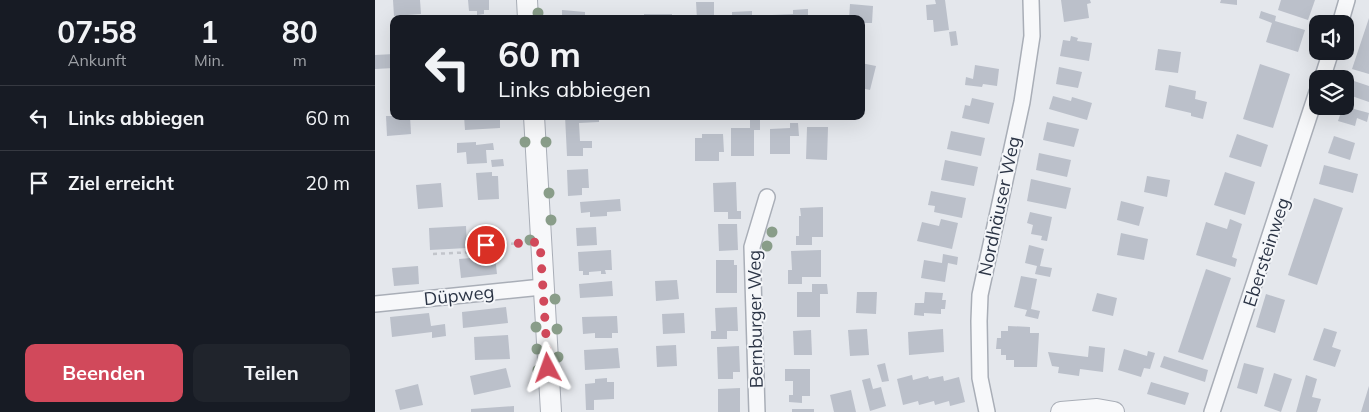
<!DOCTYPE html>
<html lang="de">
<meta charset="utf-8">
<style>
:root{--surface:#171b24;--page:#20242c;--text:#f1f3f6;--muted:#9ea1a6;--line:#363941;--accent:#d1495b}
body{margin:0;font-family:Mulish,sans-serif;background:var(--page);color:var(--text);height:100vh;display:flex;flex-direction:column;font-size:19px;white-space:nowrap}
*{box-sizing:border-box;margin:0}
p{font-size:16px;color:var(--muted)}
.icon{flex:none;width:28px;height:28px;fill:none;stroke:currentColor;stroke-width:2;stroke-linecap:round;stroke-linejoin:round}
.map{position:relative;flex:1;overflow:hidden}
.side{display:flex;flex-direction:column;background:var(--surface);width:375px}
.side>*{flex:none}
.hud{position:absolute;left:15px;top:15px;width:475px;height:105px;border-radius:10px;box-shadow:0 5px 20px #0002;background:#171b24;color:var(--text);overflow:hidden}
.fabs{position:absolute;left:934px;top:15px;display:grid;gap:10px}
.fabs a{display:grid;place-items:center;width:45px;height:45px;border-radius:10px;background:var(--surface);box-shadow:0 5px 20px #0002;font-size:25px}
.pin{position:absolute;display:grid;place-items:center;width:42px;height:42px;color:#fff;margin:-21px;border:2px solid #fff;border-radius:50%;box-shadow:0 1px 5px #0007}
.me{position:absolute;width:55px;margin:-28px;rotate:356deg;stroke-linejoin:round;filter:drop-shadow(0 0 4px #0008)}
.turn{display:flex;align-items:center;gap:18px;height:105px;padding:0 25px;font-size:22px}
.turn .icon{width:65px;height:65px;stroke-width:2.5}
.turn b{display:block;font-size:35px;line-height:42px}
.eta{display:flex;justify-content:space-evenly;align-items:center;height:85px;text-align:center}
.eta b{font-size:30px;font-weight:700;line-height:35px}
.button{display:flex;gap:10px;margin-top:auto;padding:10px 25px}
.button a{flex:1;height:58px;border-radius:10px;background:var(--accent);color:#fff;font-size:20px;font-weight:700;line-height:58px;text-align:center}
.button a+a{background:var(--page);color:var(--text)}
ul{padding:0;list-style:none}
li{display:flex;align-items:center;gap:15px;height:65px;padding:0 25px;border-top:1px solid var(--line)}
li div{flex:1}
li b{display:block;font-size:19px}
li em{font-style:normal}
main{display:flex;flex:1;min-height:0}
.map>svg:first-child{display:block}
</style>
<main>
<section class="side">
<div class="eta">
<div><b>07:58</b><p>Ankunft</p></div>
<div><b>1</b><p>Min.</p></div>
<div><b>80</b><p>m</p></div>
</div>
<ul>
<li><svg class="icon" aria-label="left" viewBox="0 0 24 24"><path d="M17 20v-9H6M10 6l-5 5 5 5"/></svg><div><b>Links abbiegen</b></div><em>60 m</em></li>
<li><svg class="icon" aria-label="arrive" viewBox="0 0 24 24"><path d="M6 21V4h12l-3 4 3 4H6"/></svg><div><b>Ziel erreicht</b></div><em>20 m</em></li>
</ul>
<div class="button"><a>Beenden</a><a>Teilen</a></div>
</section>
<div class="map">
<svg width="994" height="412" viewBox="0 0 994 412">
<rect width="100%" height="100%" fill="#e4e7ec"/>
<g fill="#bbc0ca">
<path d="M 18,0 L 45,0 L 46,14 L 19,16 Z"/>
<path d="M 93,0 L 114,0 L 114,10 L 109,10 L 109,14 L 102,15 L 102,11 L 94,11 Z"/>
<path d="M 560,0 L 570,0 L 574,30 L 559,32 L 558,20 L 552,20 L 551,5 L 561,4 Z"/>
<path d="M 686,0 L 715,0 L 716,3 L 712,4 L 714,18 L 689,22 Z"/>
<path d="M 846,0 L 862,0 L 862,5 L 845,3 Z"/>
<path d="M 906,0 L 940,0 L 933,20 L 903,10 Z"/>
<path d="M 321,2 L 339,2 L 339,19 L 322,19 Z"/>
<path d="M 475,4 L 498,6 L 497,23 L 486,23 L 486,19 L 474,19 Z"/>
<path d="M 433,9 L 433,15 L 453,15 L 454,19 L 397,19 L 397,15 L 418,14 L 418,10 Z"/>
<path d="M 187,10 L 210,12 L 210,19 L 187,19 Z"/>
<path d="M 377,11 L 377,19 L 357,19 L 357,12 Z"/>
<path d="M 886,11 L 901,16 L 900,21 L 930,30 L 923,52 L 891,42 L 897,23 L 884,18 Z"/>
<rect x="269" y="14" width="28" height="5"/>
<path d="M 994,18 L 994,74 L 977,69 Z"/>
<path d="M 581,31 L 583,45 L 576,46 L 574,32 Z"/>
<path d="M 696,36 L 703,38 L 702,41 L 717,43 L 714,61 L 685,56 L 688,40 L 695,41 Z"/>
<path d="M 783,49 L 806,52 L 803,73 L 780,70 Z"/>
<path d="M 19,54 L 19,68 L 0,69 L 0,55 Z"/>
<path d="M 486,63 L 501,66 L 495,90 L 486,88 Z"/>
<path d="M 885,64 L 915,74 L 898,128 L 868,119 Z"/>
<path d="M 600,65 L 624,69 L 622,86 L 608,84 L 607,87 L 590,85 L 591,77 L 598,79 Z"/>
<path d="M 684,67 L 707,72 L 703,88 L 681,84 Z"/>
<path d="M 976,80 L 994,86 L 994,102 L 971,94 Z"/>
<path d="M 794,85 L 821,91 L 820,99 L 832,102 L 828,119 L 816,116 L 816,113 L 790,107 Z"/>
<path d="M 678,96 L 696,101 L 697,97 L 717,103 L 712,120 L 674,109 Z"/>
<path d="M 597,98 L 619,103 L 614,124 L 587,118 L 590,105 L 595,106 Z"/>
<path d="M 968,106 L 994,113 L 992,122 L 982,118 L 980,126 L 963,121 Z"/>
<path d="M 11,116 L 35,116 L 36,134 L 12,136 Z"/>
<path d="M 89,116 L 125,117 L 125,128 L 90,130 Z"/>
<path d="M 190,116 L 224,116 L 224,122 L 204,123 L 205,141 L 217,141 L 217,148 L 208,148 L 208,156 L 192,156 Z"/>
<path d="M 375,116 L 385,116 L 385,130 L 379,130 L 379,156 L 356,156 L 356,128 L 375,128 Z"/>
<path d="M 672,122 L 704,129 L 699,147 L 668,140 Z"/>
<path d="M 415,123 L 423,123 L 424,136 L 415,136 L 415,154 L 395,154 L 395,129 L 415,128 Z"/>
<path d="M 432,127 L 453,127 L 452,160 L 431,159 Z"/>
<path d="M 576,131 L 610,138 L 606,156 L 572,149 Z"/>
<path d="M 327,134 L 348,134 L 349,152 L 344,152 L 344,161 L 320,161 L 320,138 L 327,138 Z"/>
<path d="M 862,134 L 893,145 L 886,167 L 854,157 Z"/>
<path d="M 959,136 L 980,143 L 975,160 L 953,153 Z"/>
<path d="M 101,142 L 101,145 L 118,143 L 119,150 L 111,150 L 112,163 L 92,164 L 91,152 L 82,153 L 82,143 Z"/>
<path d="M 664,153 L 696,160 L 692,177 L 661,170 Z"/>
<path d="M 128,159 L 129,166 L 117,167 L 116,160 Z"/>
<path d="M 570,160 L 603,167 L 599,186 L 566,180 Z"/>
<path d="M 949,165 L 983,174 L 978,193 L 944,184 Z"/>
<path d="M 213,169 L 214,188 L 207,188 L 207,195 L 193,196 L 192,170 Z"/>
<path d="M 117,172 L 117,176 L 123,176 L 124,199 L 103,200 L 101,173 Z"/>
<path d="M 850,172 L 880,182 L 870,215 L 839,205 Z"/>
<path d="M 772,176 L 795,180 L 792,197 L 769,192 Z"/>
<path d="M 656,179 L 696,188 L 691,209 L 652,201 Z"/>
<path d="M 361,182 L 362,211 L 366,211 L 366,219 L 353,219 L 353,212 L 339,212 L 338,183 Z"/>
<path d="M 66,183 L 68,207 L 43,209 L 41,185 Z"/>
<path d="M 556,191 L 591,198 L 587,218 L 559,212 L 560,206 L 553,205 Z"/>
<path d="M 939,198 L 968,208 L 942,285 L 913,275 Z"/>
<path d="M 245,199 L 246,211 L 232,212 L 232,216 L 215,217 L 215,212 L 206,213 L 205,202 Z"/>
<path d="M 746,201 L 769,207 L 764,226 L 742,220 Z"/>
<path d="M 448,207 L 448,237 L 437,237 L 437,245 L 421,245 L 421,236 L 424,236 L 424,216 L 426,216 L 425,208 Z"/>
<path d="M 655,212 L 677,217 L 672,241 L 666,240 L 667,236 L 656,234 L 658,225 L 652,223 Z"/>
<path d="M 566,219 L 583,223 L 577,249 L 542,241 L 547,222 L 564,226 Z"/>
<path d="M 855,219 L 867,224 L 857,257 L 862,259 L 860,267 L 821,255 L 831,222 L 852,229 Z"/>
<path d="M 343,224 L 362,224 L 363,250 L 344,251 Z"/>
<path d="M 91,226 L 92,248 L 55,250 L 54,228 Z"/>
<path d="M 221,227 L 222,245 L 202,246 L 201,228 Z"/>
<path d="M 746,233 L 773,239 L 769,260 L 742,255 Z"/>
<path d="M 654,245 L 669,249 L 665,266 L 677,268 L 675,277 L 660,274 L 662,266 L 650,263 Z"/>
<path d="M 236,250 L 237,270 L 230,270 L 231,274 L 226,274 L 226,271 L 214,272 L 214,275 L 208,275 L 208,271 L 204,271 L 203,252 Z"/>
<path d="M 446,250 L 446,277 L 427,277 L 427,284 L 413,284 L 413,270 L 417,270 L 416,251 Z"/>
<path d="M 568,254 L 583,257 L 582,265 L 573,263 L 570,282 L 546,278 L 549,260 L 567,263 Z"/>
<path d="M 120,256 L 122,274 L 86,278 L 84,259 Z"/>
<path d="M 341,260 L 359,260 L 359,265 L 362,265 L 362,293 L 341,293 Z"/>
<path d="M 43,266 L 44,284 L 19,286 L 17,268 Z"/>
<path d="M 831,269 L 856,278 L 828,360 L 803,352 Z"/>
<path d="M 646,276 L 662,279 L 656,309 L 665,311 L 663,319 L 650,316 L 652,310 L 639,307 Z"/>
<path d="M 302,280 L 304,299 L 281,301 L 280,281 Z"/>
<path d="M 237,281 L 238,296 L 205,298 L 204,284 Z"/>
<path d="M 437,284 L 452,284 L 453,294 L 445,294 L 445,317 L 422,317 L 422,292 L 437,292 Z"/>
<path d="M 482,292 L 502,292 L 501,314 L 481,313 Z"/>
<path d="M 550,292 L 568,293 L 567,300 L 571,300 L 570,309 L 566,309 L 566,314 L 549,313 L 549,316 L 539,315 L 540,303 L 549,303 Z"/>
<path d="M 722,293 L 742,298 L 738,316 L 717,311 Z"/>
<path d="M 891,294 L 910,300 L 900,333 L 881,327 Z"/>
<path d="M 131,307 L 133,323 L 88,328 L 87,312 Z"/>
<path d="M 362,307 L 363,331 L 352,331 L 352,339 L 336,339 L 336,331 L 341,331 L 340,308 Z"/>
<path d="M 54,313 L 56,326 L 70,324 L 71,336 L 57,338 L 57,332 L 17,337 L 15,317 Z"/>
<path d="M 309,313 L 310,333 L 288,334 L 287,314 Z"/>
<path d="M 242,316 L 243,333 L 237,333 L 237,338 L 220,338 L 220,333 L 208,334 L 207,317 Z"/>
<path d="M 633,326 L 655,327 L 655,333 L 664,333 L 662,367 L 639,367 L 639,360 L 631,360 L 631,355 L 626,355 L 626,349 L 621,349 L 622,338 L 626,338 L 626,331 L 633,331 Z"/>
<path d="M 949,328 L 962,332 L 957,347 L 966,350 L 960,367 L 938,360 Z"/>
<path d="M 492,329 L 494,355 L 475,356 L 473,330 Z"/>
<path d="M 568,329 L 569,352 L 534,355 L 533,332 Z"/>
<path d="M 436,330 L 437,355 L 419,355 L 418,331 Z"/>
<path d="M 133,335 L 135,359 L 100,360 L 99,337 Z"/>
<path d="M 301,345 L 302,366 L 282,367 L 281,346 Z"/>
<path d="M 364,346 L 365,372 L 358,372 L 358,379 L 343,379 L 342,347 Z"/>
<path d="M 714,346 L 730,348 L 728,372 L 705,369 L 704,376 L 683,373 L 684,367 L 677,366 L 673,352 L 713,357 Z"/>
<path d="M 243,348 L 245,368 L 210,370 L 209,350 Z"/>
<path d="M 749,349 L 772,356 L 773,351 L 780,353 L 775,369 L 769,368 L 766,377 L 743,370 Z"/>
<path d="M 789,356 L 833,370 L 830,382 L 785,367 Z"/>
<path d="M 510,363 L 514,381 L 507,382 L 502,365 Z"/>
<path d="M 869,363 L 889,368 L 882,394 L 862,388 Z"/>
<path d="M 131,368 L 136,387 L 99,395 L 95,376 Z"/>
<path d="M 410,369 L 435,369 L 435,396 L 427,396 L 427,403 L 414,402 L 414,395 L 418,395 L 418,381 L 410,381 Z"/>
<path d="M 899,373 L 917,379 L 906,412 L 889,406 Z"/>
<path d="M 537,375 L 538,380 L 553,376 L 554,379 L 568,376 L 569,381 L 584,377 L 590,402 L 575,406 L 574,401 L 560,405 L 559,401 L 544,405 L 543,401 L 528,405 L 522,379 Z"/>
<path d="M 931,375 L 942,379 L 937,397 L 946,399 L 942,412 L 921,412 Z"/>
<path d="M 232,378 L 232,382 L 239,382 L 239,399 L 219,400 L 219,410 L 211,410 L 210,384 L 220,383 L 220,379 Z"/>
<path d="M 495,378 L 498,389 L 506,387 L 511,406 L 495,411 L 487,380 Z"/>
<path d="M 776,382 L 814,393 L 810,405 L 772,394 Z"/>
<path d="M 43,384 L 48,405 L 25,410 L 20,390 Z"/>
<path d="M 994,386 L 994,412 L 986,412 Z"/>
<path d="M 365,388 L 365,412 L 343,412 L 343,389 Z"/>
<path d="M 476,390 L 481,412 L 459,412 L 455,395 Z"/>
<path d="M 139,406 L 139,412 L 96,412 L 96,409 Z"/>
<rect x="417" y="409" width="22" height="3"/>
</g>
<g fill="none" stroke-linecap="round" stroke-linejoin="round">
<g stroke="#a9aeb7" stroke-width="18">
<g id="minor">
<path d="M 965,24 L 972,0"/>
<path d="M 947,79 L 956,51"/>
<path d="M 0,304 L 167,287"/>
<path d="M 382,412 L 377,247 L 392,197"/>
<path d="M 612,412 L 605,378 L 604,321 L 605,295 L 647,102 L 657,36 L 656,0"/>
<path d="M 837,412 L 942,92"/>
</g>
</g>
<g stroke="#a9aeb7" stroke-width="22">
<g id="tertiary">
<path d="M 152,0 L 153,19"/>
<path d="M 159,116 L 176,412"/>
<path d="M 686,412 L 722,409 L 739,412"/>
</g>
</g>
<path stroke="#c2c5cb" stroke-width="2.5" stroke-dasharray="4 4" stroke-linecap="butt" d="M 58,254 L 99,252 L 111,245 L 149,243"/>
<use href="#minor" stroke="#f7f8fa" stroke-width="15"/>
<use href="#tertiary" stroke="#f7f8fa" stroke-width="20"/>
</g>
<g fill="#899d89">
<circle cx="163" cy="13" r="5.5"/>
<circle cx="150" cy="142" r="5.5"/>
<circle cx="171" cy="142" r="5.5"/>
<circle cx="174" cy="193" r="5.5"/>
<circle cx="176" cy="220" r="5.5"/>
<circle cx="397" cy="232" r="5.5"/>
<circle cx="155" cy="240" r="5.5"/>
<circle cx="392" cy="246" r="5.5"/>
<circle cx="180" cy="299" r="5.5"/>
<circle cx="161" cy="327" r="5.5"/>
<circle cx="182" cy="329" r="5.5"/>
<circle cx="162" cy="349" r="5.5"/>
<circle cx="183" cy="357" r="5.5"/>
<circle cx="163" cy="370" r="5.5"/>
</g>
<g fill="none" stroke-linecap="round" stroke-linejoin="round">
<path stroke="#d1495b" stroke-width="9" stroke-dasharray="0 16.2" d="M 111,245 L 165,242 L 173,368"/>
</g>
<g text-anchor="middle" dominant-baseline="central" stroke-width="4" stroke-linejoin="round" paint-order="stroke">
<g font-size="18" fill="#2b3445" stroke="#f4f6f9">
<text transform="translate(624 206) rotate(-78)">Nordhäuser Weg</text>
<text transform="translate(891 252) rotate(-72)">Ebersteinweg</text>
<text transform="translate(84 295) rotate(-6)">Düpweg</text>
<text transform="translate(380 319) rotate(-91)">Bernburger Weg</text>
</g>
</g>
</svg>
<div class="fabs">
<a><svg class="icon" aria-label="sound" viewBox="0 0 24 24"><path d="M4 9h4l5-4v14l-5-4H4zM17 9q2 3 0 6"/></svg></a>
<a><svg class="icon" aria-label="layers" viewBox="0 0 24 24"><path d="M12 4l9 5-9 5-9-5zM3 14l9 5 9-5"/></svg></a>
</div>
<div class="pin" style="left:111px;top:245px;background:#d93025"><svg class="icon" aria-label="arrive" viewBox="0 0 24 24"><path d="M6 21V4h12l-3 4 3 4H6"/></svg></div>
<svg class="me" style="left:173px;top:368px" viewBox="-20 -20 40 40"><path d="M0-17L14 15 0 8-14 15z" fill="#d1495b" stroke="#fff" stroke-width="4"/></svg>
<div class="hud">
<div class="turn"><svg class="icon" aria-label="left" viewBox="0 0 24 24"><path d="M17 20v-9H6M10 6l-5 5 5 5"/></svg><div><b>60 m</b>Links abbiegen</div></div>
</div>
</div>
</main>
